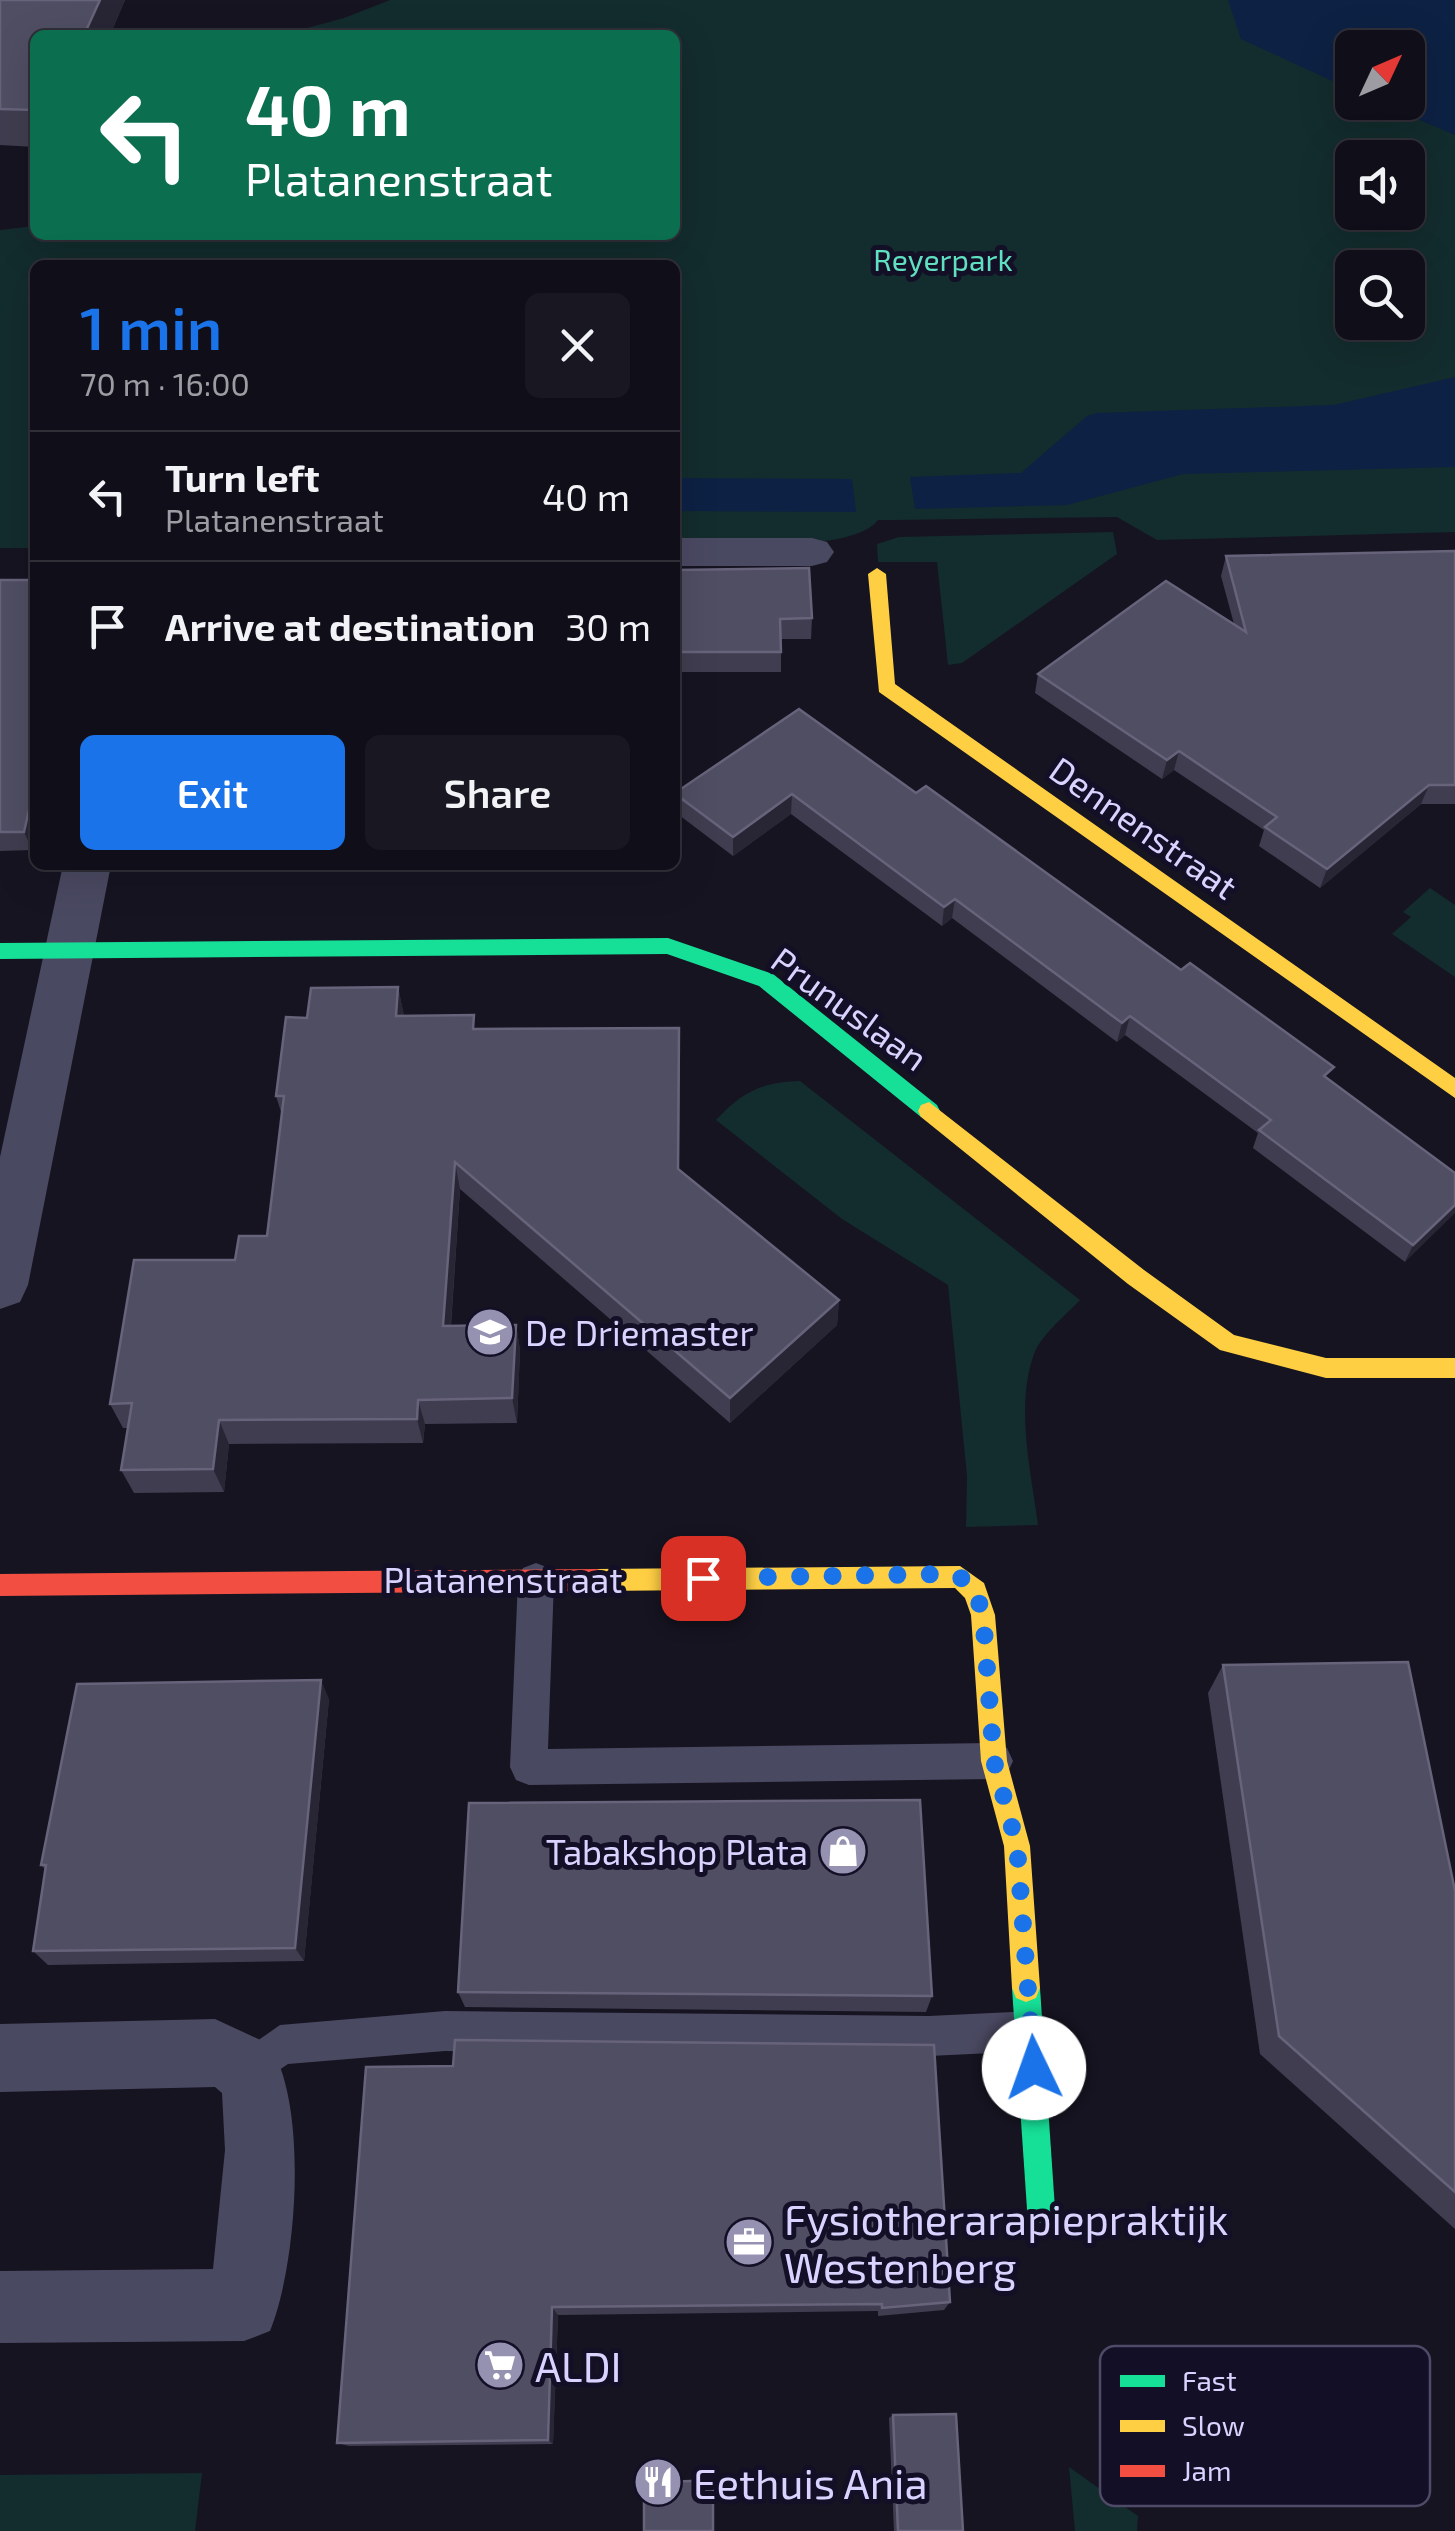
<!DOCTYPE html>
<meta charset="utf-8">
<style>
:root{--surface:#100f19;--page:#191822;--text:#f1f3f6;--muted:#9c9ca2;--line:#302f38;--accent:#1a73e8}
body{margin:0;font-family:"Exo 2",sans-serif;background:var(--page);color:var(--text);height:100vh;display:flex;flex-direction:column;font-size:38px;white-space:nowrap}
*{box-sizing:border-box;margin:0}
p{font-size:32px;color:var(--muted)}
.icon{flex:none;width:55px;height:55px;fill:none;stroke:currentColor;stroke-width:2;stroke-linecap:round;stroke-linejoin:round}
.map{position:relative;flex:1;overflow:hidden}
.drawer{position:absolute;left:30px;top:260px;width:650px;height:610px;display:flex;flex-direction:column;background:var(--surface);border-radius:15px;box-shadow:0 10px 40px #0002,0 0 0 2px var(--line)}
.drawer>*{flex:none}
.hud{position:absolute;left:30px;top:30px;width:650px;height:210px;border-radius:15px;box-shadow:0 10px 40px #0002,0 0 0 2px var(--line);background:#0b6e4f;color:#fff;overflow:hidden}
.needle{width:65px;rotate:46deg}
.fabs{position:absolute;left:1335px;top:30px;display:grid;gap:20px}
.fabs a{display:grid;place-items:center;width:90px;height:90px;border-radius:15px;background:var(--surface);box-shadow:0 10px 40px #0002,0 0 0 2px var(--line);font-size:50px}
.pin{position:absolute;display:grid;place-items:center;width:85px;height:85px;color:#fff;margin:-42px;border-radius:20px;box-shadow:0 5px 15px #0006}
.me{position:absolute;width:110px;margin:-55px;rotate:357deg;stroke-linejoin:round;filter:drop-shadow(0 0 8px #0008)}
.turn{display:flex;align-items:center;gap:35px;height:210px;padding:0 50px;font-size:45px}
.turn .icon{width:130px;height:130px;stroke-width:2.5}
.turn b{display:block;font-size:70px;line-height:85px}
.round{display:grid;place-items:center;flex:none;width:105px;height:105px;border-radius:15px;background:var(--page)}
.overview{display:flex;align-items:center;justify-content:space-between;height:170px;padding:0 50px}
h1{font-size:60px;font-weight:600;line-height:75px;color:var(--accent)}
.button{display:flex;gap:20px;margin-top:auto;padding:20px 50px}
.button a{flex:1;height:115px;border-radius:15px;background:var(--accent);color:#fff;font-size:40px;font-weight:600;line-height:115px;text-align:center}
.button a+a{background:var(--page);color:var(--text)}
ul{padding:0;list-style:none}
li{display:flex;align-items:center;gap:30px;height:130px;padding:0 50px;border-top:2px solid var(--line)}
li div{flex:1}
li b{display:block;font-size:38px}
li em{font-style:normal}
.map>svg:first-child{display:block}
</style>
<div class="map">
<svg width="1455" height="2531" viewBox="0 0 1455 2531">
<rect width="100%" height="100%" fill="#161421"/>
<g fill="#132c2d" fill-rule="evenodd">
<path d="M 390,0 L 1455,0 L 1455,532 L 1157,540 L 1117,517 L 896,520 L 878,520 C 852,555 718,542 675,541 L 675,265 L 35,265 L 35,548 L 0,548 L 0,230 L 35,226 L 35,235 L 675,235 L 675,35 L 281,35 L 344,18 ZM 1352,48 L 1408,48 L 1408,102 L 1352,102 ZM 1352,158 L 1408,158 L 1408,212 L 1352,212 ZM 1352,268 L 1408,268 L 1408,322 L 1352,322 Z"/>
<path d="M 1113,532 L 1117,554 L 962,663 L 948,665 L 937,562 L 878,562 L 877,544 L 899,537 Z"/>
<path d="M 1430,888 L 1455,905 L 1455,977 L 1392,934 L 1411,917 L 1403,912 Z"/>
<path d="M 800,1081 L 1080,1300 C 1066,1315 1041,1335 1034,1354 C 1015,1407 1031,1471 1038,1525 L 966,1527 L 967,1476 L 948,1285 L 842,1219 L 716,1120 C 742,1092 762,1082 800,1081 Z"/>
<path d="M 1069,2467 L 1138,2516 L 1137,2531 L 1075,2531 Z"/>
<path d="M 202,2473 L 195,2531 L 0,2531 L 0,2475 Z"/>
</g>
<g fill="#0d2144">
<path d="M 1228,0 L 1455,0 L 1455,135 L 1380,103 L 1408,102 L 1408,48 L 1352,48 L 1352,90 L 1241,39 Z"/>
<path d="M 1455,377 L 1455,467 L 1183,474 L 1067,505 L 915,509 L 910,477 L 1021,473 L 1087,416 L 1097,413 L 1334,405 Z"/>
<path d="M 675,478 L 852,479 L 856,512 L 675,511 Z"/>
</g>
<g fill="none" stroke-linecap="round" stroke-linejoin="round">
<g fill="#4a4962" fill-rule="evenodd">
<path d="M 536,1563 L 549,1568 L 554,1580 L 548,1749 L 994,1743 L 1007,1748 L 1013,1761 L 1007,1774 L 994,1779 L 529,1785 L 516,1780 L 510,1767 L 518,1580 L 523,1568 Z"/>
<path d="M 445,2011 L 929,2016 L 1032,2011 L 1046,2017 L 1052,2031 L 1046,2045 L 1032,2051 L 929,2056 L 445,2051 L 288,2064 L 247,2092 L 233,2086 L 227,2072 L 233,2058 L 280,2025 Z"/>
</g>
<g fill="#4a4962" fill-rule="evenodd">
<path d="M 675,538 L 812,538 L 827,542 L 834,552 L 827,562 L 812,566 L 675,566 Z"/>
<path d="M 63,865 L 111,865 L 28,1285 L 20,1302 L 0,1309 L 0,1157 Z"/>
<path d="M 215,2019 L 269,2044 C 309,2105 297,2265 270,2331 L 244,2341 L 0,2343 L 0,2271 L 213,2269 L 225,2150 L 222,2093 L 215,2087 L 0,2092 L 0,2024 Z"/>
</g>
<g fill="#16e098" fill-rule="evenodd">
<path d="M 668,938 L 773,974 L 937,1105 L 940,1111 L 937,1117 L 921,1117 L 759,986 L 667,954 L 0,959 L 0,943 Z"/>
<path d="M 1026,1974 L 1036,1978 L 1040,1988 L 1055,2209 L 1051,2219 L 1041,2223 L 1031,2219 L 1027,2209 L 1012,1988 L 1016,1978 Z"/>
</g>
<g fill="#ffcf43" fill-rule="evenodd">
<path d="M 877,568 L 886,574 L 895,684 L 1455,1078 L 1455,1098 L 879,692 L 868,574 Z"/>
<path d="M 929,1102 L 1144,1270 L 1234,1335 L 1326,1358 L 1455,1358 L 1455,1378 L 1326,1378 L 1220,1350 L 1128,1284 L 921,1117 L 918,1111 L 921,1105 Z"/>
<path d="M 960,1566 L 984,1583 L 995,1615 L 1007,1761 L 1030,1846 L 1040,1988 L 1036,1998 L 1026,2002 L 1016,1998 L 1012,1988 L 1004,1846 L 981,1761 L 971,1615 L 965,1598 L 955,1588 L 597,1591 L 588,1588 L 585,1580 L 588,1572 L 597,1569 Z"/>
</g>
<path fill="#f24e42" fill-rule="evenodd" d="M 597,1569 L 606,1572 L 609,1580 L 606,1588 L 597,1591 L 0,1596 L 0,1574 Z"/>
</g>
<g fill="#403d50">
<path d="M 0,0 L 125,0 L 110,35 L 35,35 L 35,147 L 0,145 Z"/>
<path d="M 1455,551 L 1455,804 L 1421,804 L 1320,888 L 1259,846 L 1264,830 L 1174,770 L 1162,779 L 1035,693 L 1038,674 L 1234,624 L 1221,576 L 1226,556 Z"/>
<path d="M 675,570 L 812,618 L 811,639 L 781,639 L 781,672 L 680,672 L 679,791 L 916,793 L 1329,1080 L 1455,1173 L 1405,1262 L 1253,1148 L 1258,1133 L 1125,1035 L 1117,1042 L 952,918 L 942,926 L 791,814 L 733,856 L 679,815 L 679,827 L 675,827 Z"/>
<path d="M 0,580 L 32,850 L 0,851 Z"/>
<path d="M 398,987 L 404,1016 L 476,1029 L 680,1056 L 679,1169 L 839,1300 L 837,1325 L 730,1423 L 460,1189 L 451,1326 L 516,1325 L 520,1350 L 517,1423 L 425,1424 L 423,1443 L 229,1444 L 224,1492 L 134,1493 L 121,1470 L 128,1428 L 123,1428 L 110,1404 L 235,1260 L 267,1236 L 282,1115 L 276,1096 L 307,1018 Z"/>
<path d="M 1223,1665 L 1455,1891 L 1455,2229 L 1260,2054 L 1208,1693 Z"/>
<path d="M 329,1699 L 304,1961 L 48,1965 L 33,1951 L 46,1870 L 41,1865 Z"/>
<path d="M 458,1992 L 932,1996 L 926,2012 L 465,2007 Z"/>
<path d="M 366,2067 L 950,2302 L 944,2310 L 878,2316 L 878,2311 L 558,2315 L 553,2444 L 349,2446 L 337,2443 Z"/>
<path d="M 893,2415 L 963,2531 L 894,2531 L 889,2418 Z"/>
</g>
<g fill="#282635">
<path d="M 100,0 L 125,0 L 110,35 L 84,35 Z"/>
<path d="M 1179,751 L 1174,770 L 1162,779 L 1167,760 Z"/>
<path d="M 35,783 L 35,835 L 32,850 L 24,832 Z"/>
<path d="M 1429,785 L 1421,804 L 1320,888 L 1327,869 Z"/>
<path d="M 792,794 L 791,814 L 733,856 L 733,837 Z"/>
<path d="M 955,899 L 952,918 L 942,926 L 944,907 Z"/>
<path d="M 398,987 L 404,1016 L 396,1016 Z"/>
<path d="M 1130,1016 L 1125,1035 L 1117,1042 L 1122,1023 Z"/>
<path d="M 455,1162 L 460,1189 L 449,1351 L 443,1326 Z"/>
<path d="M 1455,1205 L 1455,1213 L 1405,1262 L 1413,1245 Z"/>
<path d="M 839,1300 L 837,1325 L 730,1423 L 730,1398 Z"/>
<path d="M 516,1325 L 520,1350 L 517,1423 L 512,1398 Z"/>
<path d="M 418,1400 L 425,1424 L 423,1443 L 417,1419 Z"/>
<path d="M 219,1420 L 229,1444 L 224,1492 L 213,1469 Z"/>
<path d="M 321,1680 L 329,1699 L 304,1961 L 295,1948 Z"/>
<path d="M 552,2307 L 558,2315 L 553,2444 L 548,2440 Z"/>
</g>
<g fill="#504e63" stroke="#66637b" stroke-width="2.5">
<path d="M 0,0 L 100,0 L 84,35 L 35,35 L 35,110 L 0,109 Z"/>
<path d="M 1455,551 L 1455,785 L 1429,785 L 1327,869 L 1265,827 L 1277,817 L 1179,751 L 1167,760 L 1038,674 L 1166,581 L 1246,632 L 1226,556 Z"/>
<path d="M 809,568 L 812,618 L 780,619 L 781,652 L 679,652 L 678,791 L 799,709 L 916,793 L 926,786 L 1181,970 L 1190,963 L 1334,1067 L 1324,1076 L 1455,1173 L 1455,1205 L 1413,1245 L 1259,1130 L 1271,1120 L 1130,1016 L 1122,1023 L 955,899 L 944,907 L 792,794 L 733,837 L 678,796 L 678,807 L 675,807 L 675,570 Z"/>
<path d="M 0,580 L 35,580 L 35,783 L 24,832 L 0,832 Z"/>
<path d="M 398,987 L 396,1016 L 474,1015 L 473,1029 L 679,1028 L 678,1169 L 839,1300 L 730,1398 L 455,1162 L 443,1326 L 516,1325 L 512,1398 L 418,1400 L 417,1419 L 219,1420 L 213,1469 L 121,1470 L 132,1403 L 110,1404 L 134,1260 L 235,1260 L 239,1236 L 267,1236 L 284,1096 L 276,1096 L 286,1017 L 307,1018 L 311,988 Z"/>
<path d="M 1408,1662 L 1455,1891 L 1455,2192 L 1279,2036 L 1223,1665 Z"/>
<path d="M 321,1680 L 295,1948 L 33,1951 L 46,1865 L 41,1865 L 77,1684 Z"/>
<path d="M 920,1800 L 932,1996 L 458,1992 L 469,1803 Z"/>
<path d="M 455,2040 L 934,2045 L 950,2302 L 882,2308 L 882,2304 L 552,2307 L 548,2440 L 337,2443 L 366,2067 L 453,2066 Z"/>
<path d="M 956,2414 L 963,2531 L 898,2531 L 893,2415 Z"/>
<path d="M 713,2480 L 713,2531 L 644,2531 L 644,2483 Z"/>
</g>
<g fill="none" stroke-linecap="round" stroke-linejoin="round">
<path stroke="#1a73e8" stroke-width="18" stroke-dasharray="0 32.4" d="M 703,1578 L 949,1574 L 960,1577 L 975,1590 L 983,1615 L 994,1761 L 1017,1846 L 1034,2068"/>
</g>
<defs>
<g id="school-disc" transform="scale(2.5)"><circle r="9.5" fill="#9591b1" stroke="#130f26"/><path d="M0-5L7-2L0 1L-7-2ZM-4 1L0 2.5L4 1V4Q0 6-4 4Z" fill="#fff"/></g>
<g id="shop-disc" transform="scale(2.5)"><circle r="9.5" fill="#9591b1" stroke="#130f26"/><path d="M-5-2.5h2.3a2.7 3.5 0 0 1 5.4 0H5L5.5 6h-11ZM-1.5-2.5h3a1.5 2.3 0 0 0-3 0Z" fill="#fff"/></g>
<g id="office-disc" transform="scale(2.5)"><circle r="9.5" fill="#9591b1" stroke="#130f26"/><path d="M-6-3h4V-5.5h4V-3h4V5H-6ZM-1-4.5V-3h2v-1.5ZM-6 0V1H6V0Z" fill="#fff"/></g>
<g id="supermarket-disc" transform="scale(2.5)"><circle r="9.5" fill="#9591b1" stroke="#130f26"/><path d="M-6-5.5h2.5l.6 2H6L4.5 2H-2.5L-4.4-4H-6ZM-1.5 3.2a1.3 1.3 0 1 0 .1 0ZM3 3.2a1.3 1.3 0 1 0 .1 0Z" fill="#fff"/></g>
<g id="restaurant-disc" transform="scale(2.5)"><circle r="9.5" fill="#9591b1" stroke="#130f26"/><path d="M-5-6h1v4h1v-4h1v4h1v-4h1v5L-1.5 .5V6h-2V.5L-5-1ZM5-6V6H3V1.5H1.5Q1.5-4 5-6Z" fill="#fff"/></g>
</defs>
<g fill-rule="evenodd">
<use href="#school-disc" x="490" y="1332"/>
<use href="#shop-disc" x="843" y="1851"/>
<use href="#office-disc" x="749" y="2242"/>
<use href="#supermarket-disc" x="500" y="2365"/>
<use href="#restaurant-disc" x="658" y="2482"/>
</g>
<g text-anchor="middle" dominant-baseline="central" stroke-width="10" stroke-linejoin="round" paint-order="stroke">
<g font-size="30" fill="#5fe0c0" stroke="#130f26">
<text x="943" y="259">Reyerpark</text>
</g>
<g font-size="35" fill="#d9d4ff" stroke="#130f26">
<text transform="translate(1144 827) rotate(35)">Dennenstraat</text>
<text transform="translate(850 1008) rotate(36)">Prunuslaan</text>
<text x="503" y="1579">Platanenstraat</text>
</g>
<g font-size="35" fill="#d9d4ff" stroke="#130f26" text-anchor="start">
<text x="525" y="1332">De Driemaster</text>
<text x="808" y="1851" text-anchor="end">Tabakshop Plata</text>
</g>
<g font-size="42" fill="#d9d4ff" stroke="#130f26" text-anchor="start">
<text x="784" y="2218">Fysiotherarapiepraktijk<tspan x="784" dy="48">Westenberg</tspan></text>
<text x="535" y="2365">ALDI</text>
<text x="693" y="2482">Eethuis Ania</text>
</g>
</g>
<rect x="1100" y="2346" width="330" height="160" rx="15" fill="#130f26" stroke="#4e4a67" stroke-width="2.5"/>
<rect x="1120" y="2375" width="45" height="12" fill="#16e098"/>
<rect x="1120" y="2420" width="45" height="12" fill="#ffcf43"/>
<rect x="1120" y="2465" width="45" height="12" fill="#f24e42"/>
<g font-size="28" fill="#d9d4ff">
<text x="1182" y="2391">Fast</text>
<text x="1182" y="2436">Slow</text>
<text x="1182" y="2481">Jam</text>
</g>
</svg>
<div class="fabs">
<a><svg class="needle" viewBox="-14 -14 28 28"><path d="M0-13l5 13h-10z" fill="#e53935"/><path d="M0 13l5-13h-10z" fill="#9c9ca2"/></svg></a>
<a><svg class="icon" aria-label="sound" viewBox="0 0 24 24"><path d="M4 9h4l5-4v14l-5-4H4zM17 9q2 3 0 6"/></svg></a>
<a><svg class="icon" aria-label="search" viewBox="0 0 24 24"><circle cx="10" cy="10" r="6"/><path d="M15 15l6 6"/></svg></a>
</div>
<div class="pin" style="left:703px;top:1578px;background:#d93025"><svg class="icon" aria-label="arrive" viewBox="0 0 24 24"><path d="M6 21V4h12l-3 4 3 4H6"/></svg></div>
<svg class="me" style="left:1034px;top:2068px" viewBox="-20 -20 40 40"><circle r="19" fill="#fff"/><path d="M0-13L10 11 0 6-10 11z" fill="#1a73e8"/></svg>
<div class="hud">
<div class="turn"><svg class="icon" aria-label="left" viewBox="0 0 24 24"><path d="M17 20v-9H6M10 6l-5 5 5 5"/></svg><div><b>40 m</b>Platanenstraat</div></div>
</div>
<section class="drawer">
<div class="overview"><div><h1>1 min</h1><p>70 m · 16:00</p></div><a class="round"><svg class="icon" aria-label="close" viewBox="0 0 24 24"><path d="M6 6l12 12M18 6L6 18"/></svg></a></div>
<ul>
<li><svg class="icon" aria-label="left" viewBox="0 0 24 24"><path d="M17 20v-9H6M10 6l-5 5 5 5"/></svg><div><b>Turn left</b><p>Platanenstraat</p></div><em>40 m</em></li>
<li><svg class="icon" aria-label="arrive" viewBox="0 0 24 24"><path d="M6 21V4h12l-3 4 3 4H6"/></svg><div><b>Arrive at destination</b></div><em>30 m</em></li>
</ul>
<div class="button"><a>Exit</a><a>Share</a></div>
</section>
</div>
